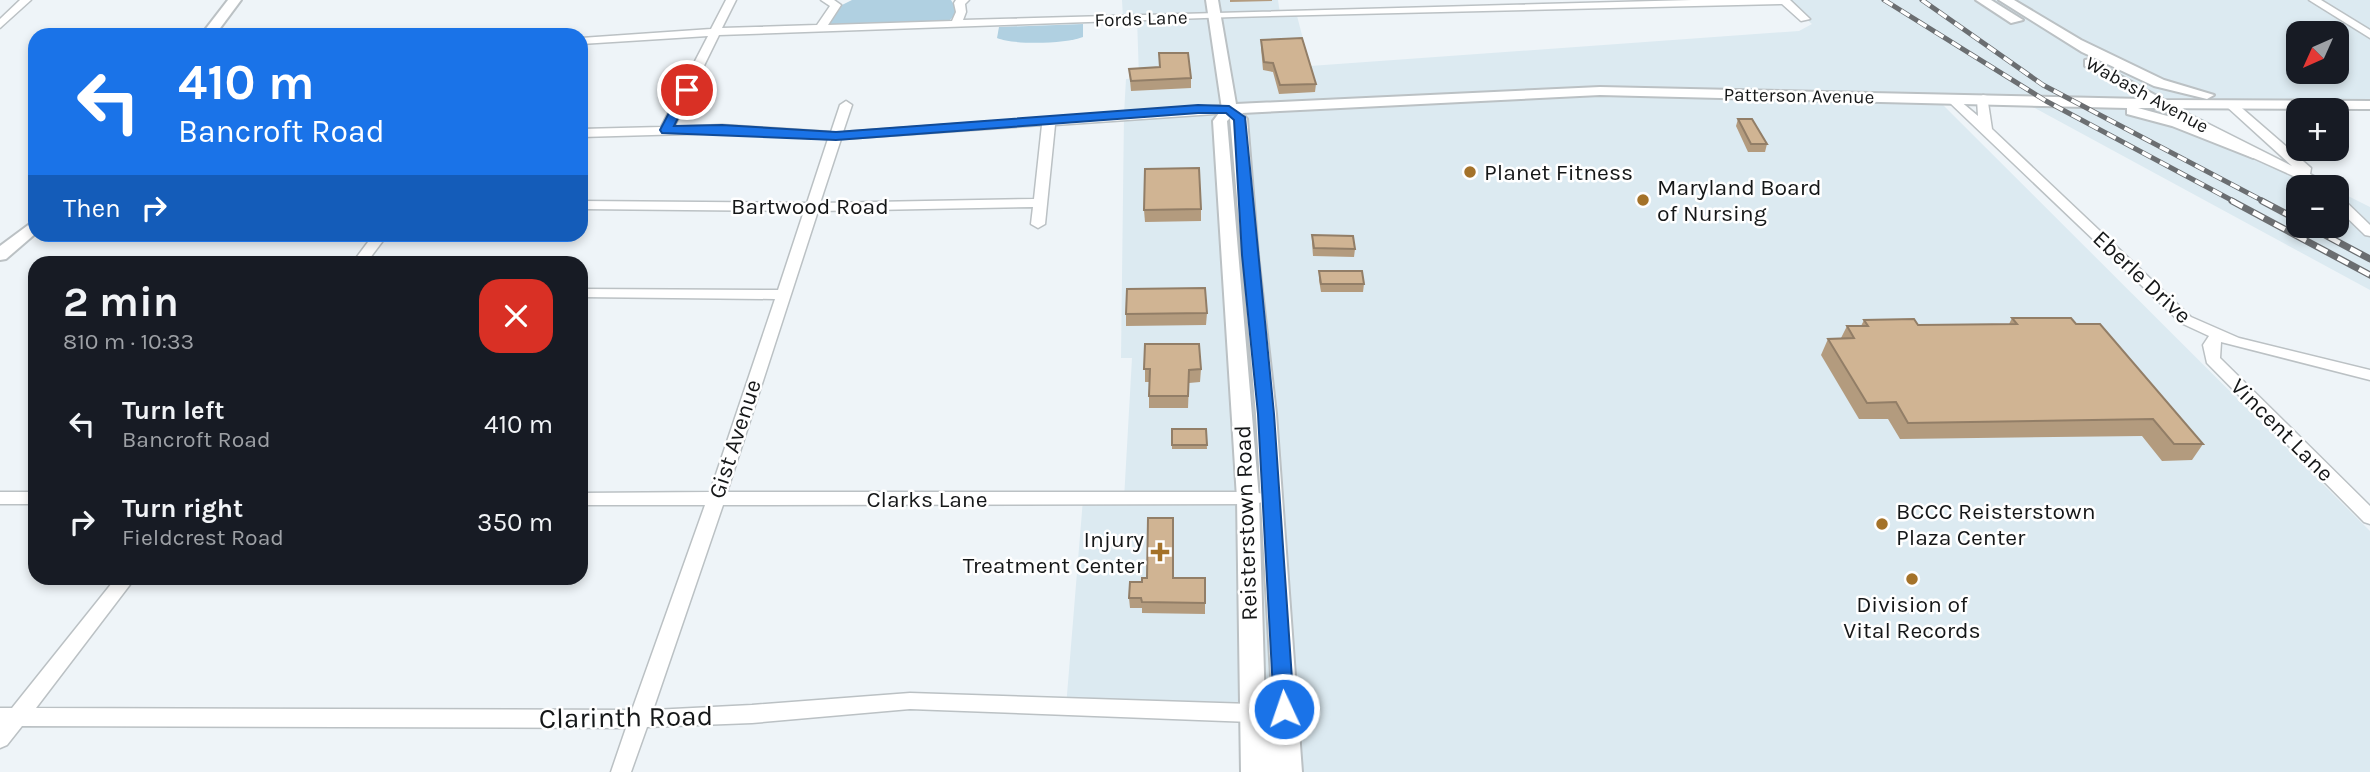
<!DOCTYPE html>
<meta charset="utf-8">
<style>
:root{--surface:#171b24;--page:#242831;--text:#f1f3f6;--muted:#9ea1a6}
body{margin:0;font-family:Karla,sans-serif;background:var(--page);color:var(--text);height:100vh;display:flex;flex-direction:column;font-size:26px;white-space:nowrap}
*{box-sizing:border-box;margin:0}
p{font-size:23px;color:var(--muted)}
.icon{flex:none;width:38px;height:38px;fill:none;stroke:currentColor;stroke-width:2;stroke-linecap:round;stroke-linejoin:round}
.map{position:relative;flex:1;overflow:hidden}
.panel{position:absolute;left:28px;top:256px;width:560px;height:329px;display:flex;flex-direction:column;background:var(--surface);border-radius:21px;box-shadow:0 4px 10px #0003}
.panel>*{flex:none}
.top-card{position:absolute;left:28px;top:28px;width:560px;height:214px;border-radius:21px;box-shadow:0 4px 10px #0003;background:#1a73e8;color:#fff;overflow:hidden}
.needle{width:46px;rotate:225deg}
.tools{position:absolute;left:2286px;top:21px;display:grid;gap:14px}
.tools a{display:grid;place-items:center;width:63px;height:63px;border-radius:14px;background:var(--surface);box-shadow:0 4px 10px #0003;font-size:35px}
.pin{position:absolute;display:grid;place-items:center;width:60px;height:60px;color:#fff;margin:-30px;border:4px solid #fff;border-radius:50%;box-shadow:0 2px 7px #0007}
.me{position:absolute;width:77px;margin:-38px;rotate:357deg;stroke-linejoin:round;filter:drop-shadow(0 0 5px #0008)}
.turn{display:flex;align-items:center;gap:24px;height:147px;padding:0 35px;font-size:32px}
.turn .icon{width:91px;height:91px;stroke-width:2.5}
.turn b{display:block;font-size:49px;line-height:60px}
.then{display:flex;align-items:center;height:66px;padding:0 35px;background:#0003;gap:14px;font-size:26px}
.round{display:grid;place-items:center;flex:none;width:74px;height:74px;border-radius:21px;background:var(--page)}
.headline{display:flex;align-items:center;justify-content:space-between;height:119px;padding:0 35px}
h1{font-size:42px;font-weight:700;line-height:52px}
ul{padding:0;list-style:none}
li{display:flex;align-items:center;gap:21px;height:98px;padding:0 35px}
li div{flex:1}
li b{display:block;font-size:26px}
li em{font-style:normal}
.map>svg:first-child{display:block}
</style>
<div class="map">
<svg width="2370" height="772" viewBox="0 0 2370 772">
<rect width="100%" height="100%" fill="#eef4f8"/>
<path fill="#dceaf1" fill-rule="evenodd" d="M 1122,0 L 1278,0 L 1280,14 L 1296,12 L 1310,66 L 1799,31 L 1812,24 L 1784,0 L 2370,0 L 2370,108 L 2174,104 L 2330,187 L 2298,187 L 2298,226 L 2336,226 L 2336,190 L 2370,207 L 2370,290 L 2020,100 L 1936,98 L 2370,531 L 2370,772 L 1269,772 L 1265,718 L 1066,707 L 1083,499 L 1124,499 L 1132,358 L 1121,358 L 1124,114 L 1126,79 L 1139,78 L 1137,18 L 1123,18 ZM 2298,33 L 2336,33 L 2336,72 L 2298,72 Z"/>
<g fill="#b0d0e1">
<path d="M 852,0 L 951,0 L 958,12 L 949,21 L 824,26 L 838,7 Z"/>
<path d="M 1083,24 L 1083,37 C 1066,44 1013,45 997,38 L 999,27 Z"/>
</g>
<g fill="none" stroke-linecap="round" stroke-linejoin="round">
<g stroke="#bbc1c4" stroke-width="3">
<g id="minor">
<path d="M 20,0 L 31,0 L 0,28 L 0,19 Z"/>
<path d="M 726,0 L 736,0 L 722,28 L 817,25 L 830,6 L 821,0 L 834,0 L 841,5 L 828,25 L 952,21 L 956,12 L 954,3 L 956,0 L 969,0 L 965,4 L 966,12 L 963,20 L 1692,0 L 1790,0 L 1810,19 L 1801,21 L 1782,4 L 1233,17 L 719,35 L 674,127 L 722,125 L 831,132 L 840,105 L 846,101 L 852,105 L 843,132 L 1229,105 L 1235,109 L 1229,113 L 1055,125 L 1045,224 L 1038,228 L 1031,224 L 1033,207 L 818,211 L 727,492 L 1256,492 L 1262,494 L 1265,498 L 1262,502 L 1256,504 L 723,505 L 653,710 L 752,705 L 910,693 L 1251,704 L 1258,707 L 1261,713 L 1258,719 L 1251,722 L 910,709 L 752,723 L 647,727 L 631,772 L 611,772 L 626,728 L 22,726 L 7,745 L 0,748 L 0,708 L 12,708 L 116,578 L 135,578 L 36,708 L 632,710 L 705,505 L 581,505 L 581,493 L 710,492 L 775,299 L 581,297 L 581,289 L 778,290 L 804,211 L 581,209 L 581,201 L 807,203 L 828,139 L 722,133 L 581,137 L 581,129 L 661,127 L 708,36 L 581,44 L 581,38 L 711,29 ZM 1042,125 L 1034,199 L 820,203 L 841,139 Z"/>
<path d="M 2309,0 L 2321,0 L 2370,30 L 2370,38 Z"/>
<path d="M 1953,95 L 1978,116 L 1977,99 L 1983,95 L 1987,96 L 1992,129 L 2191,317 L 2239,338 L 2370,370 L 2370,380 L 2221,342 L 2220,358 L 2370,506 L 2370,524 L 2364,522 L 2207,363 L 2203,345 L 2209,336 L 2181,323 L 1949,102 L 1947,99 Z"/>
<path d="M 2159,99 L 2292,166 L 2226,106 L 2232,102 L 2236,103 L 2311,168 L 2310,174 L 2323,181 L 2321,184 L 2311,184 L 2249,156 L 2155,106 L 2155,100 Z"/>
<path d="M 2336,196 L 2341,197 L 2370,225 L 2370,236 L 2365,235 L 2336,207 Z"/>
<path d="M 374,234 L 388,234 L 367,262 L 353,262 Z"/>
<rect x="0" y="492" width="35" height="12"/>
</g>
</g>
<g stroke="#bbc1c4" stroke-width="4">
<g id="major">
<path d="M 228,0 L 241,0 L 215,35 L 201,35 Z"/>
<path d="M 1206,0 L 1218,0 L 1236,104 L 1600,87 L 2143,99 L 2085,66 L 2085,60 L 2090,59 L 2164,100 L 2370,101 L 2370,109 L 2138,108 L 2182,120 L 2258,150 L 2261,153 L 2253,158 L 2172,126 L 2127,114 L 2127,108 L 1600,95 L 1242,113 L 1247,119 L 1258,255 L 1276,414 L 1302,772 L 1241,772 L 1237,498 L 1213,121 L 1222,109 ZM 1230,118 L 1256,414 L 1273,711 L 1265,708 L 1259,498 L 1227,121 Z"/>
<path d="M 1976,0 L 1991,0 L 2023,20 L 2011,23 Z"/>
<path d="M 1999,0 L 2014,0 L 2081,40 L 2164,80 L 2214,95 L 2207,99 L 2154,86 L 2082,52 Z"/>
<path d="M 35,220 L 35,234 L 6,259 L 0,260 L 0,246 Z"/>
</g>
</g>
<use href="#minor" fill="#fff" fill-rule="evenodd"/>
<use href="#major" fill="#fff" fill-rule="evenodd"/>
<g stroke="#6b6e71" stroke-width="5">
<g id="rail-far1">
<path d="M 1884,0 L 2046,101 L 2235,202"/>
<path d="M 1922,0 L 2043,85 L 2265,202"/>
</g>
</g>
<g stroke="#6b6e71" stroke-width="7">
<g id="rail">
<path d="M 2232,201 L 2370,275"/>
<path d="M 2262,201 L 2298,220"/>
<path d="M 2308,226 L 2370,259"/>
</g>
</g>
<use href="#rail-far1" stroke="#fff" stroke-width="3.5" stroke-dasharray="10" stroke-linecap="butt"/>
<use href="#rail" stroke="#fff" stroke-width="4.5" stroke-dasharray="12" stroke-linecap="butt"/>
</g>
<g fill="#b39b7e">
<path d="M 1230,0 L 1272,0 L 1272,1 L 1230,2 Z"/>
<path d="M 1261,40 L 1316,84 L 1315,92 L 1279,94 L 1273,72 L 1263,70 L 1261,48 Z"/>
<path d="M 1129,69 L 1191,78 L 1191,88 L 1131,91 Z"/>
<path d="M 1738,119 L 1767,144 L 1765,152 L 1748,152 L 1736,126 Z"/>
<path d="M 1201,209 L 1201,221 L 1145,222 L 1144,210 Z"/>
<path d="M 1312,235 L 1355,249 L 1354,257 L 1313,256 L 1312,243 Z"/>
<path d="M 1319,271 L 1364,284 L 1363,292 L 1321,292 L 1319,280 Z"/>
<path d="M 1207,313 L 1206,325 L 1126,326 L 1126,314 Z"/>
<path d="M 2012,318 L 2076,324 L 2203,444 L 2192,460 L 2162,461 L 2142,436 L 1900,439 L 1888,419 L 1859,419 L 1821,355 L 1828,339 L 1841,338 L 1847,326 L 1861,326 L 1864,320 L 1918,325 L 2009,324 Z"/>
<path d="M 1145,344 L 1201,369 L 1200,382 L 1189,383 L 1188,408 L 1149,408 L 1149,382 L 1145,382 Z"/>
<path d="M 1206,429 L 1207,449 L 1172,449 L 1172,445 Z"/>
<path d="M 1173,578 L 1205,578 L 1205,614 L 1142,613 L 1142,608 L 1130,608 L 1129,598 L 1142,582 Z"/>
</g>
<g fill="#d0b493" stroke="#927e67" stroke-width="2">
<path d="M 1302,38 L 1316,84 L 1280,85 L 1273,63 L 1264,62 L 1261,40 Z"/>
<path d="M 1159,53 L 1188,53 L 1191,78 L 1131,81 L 1129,69 L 1160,67 Z"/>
<path d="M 1738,119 L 1752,119 L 1767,144 L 1751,144 Z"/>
<path d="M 1199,168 L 1201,209 L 1144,210 L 1145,169 Z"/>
<path d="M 1312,235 L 1353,236 L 1355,249 L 1314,248 Z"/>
<path d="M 1319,271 L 1362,271 L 1364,284 L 1321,284 Z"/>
<path d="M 1205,288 L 1207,313 L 1126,314 L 1127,289 Z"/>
<path d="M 2012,318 L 2071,318 L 2076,324 L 2100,324 L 2203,444 L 2174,444 L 2153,419 L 1908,423 L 1896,402 L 1867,403 L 1828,339 L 1854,338 L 1847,326 L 1868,326 L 1864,320 L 1914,319 L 1918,325 L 2017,324 Z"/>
<path d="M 1145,344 L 1199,344 L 1201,369 L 1189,370 L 1188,396 L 1149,396 L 1150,369 L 1144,369 Z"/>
<path d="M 1172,429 L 1206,429 L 1207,445 L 1172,445 Z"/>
<path d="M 1148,518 L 1173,518 L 1173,578 L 1205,578 L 1205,603 L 1142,602 L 1141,598 L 1129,598 L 1130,582 L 1142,582 L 1142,578 L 1147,578 Z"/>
</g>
<path fill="#1a73e8" stroke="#114b97" stroke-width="2" d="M 687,86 L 692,90 L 674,126 L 722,125 L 836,132 L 1198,105 L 1229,106 L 1245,117 L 1274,414 L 1294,709 L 1291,715 L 1284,717 L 1277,715 L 1274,709 L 1258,414 L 1242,255 L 1234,120 L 1226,113 L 1198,113 L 836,140 L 662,133 L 660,130 L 681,90 Z"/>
<g fill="#a47229" stroke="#fff" stroke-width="2.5">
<circle cx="1470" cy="172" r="7"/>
<circle cx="1643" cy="200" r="7"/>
<circle cx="1882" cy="524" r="7"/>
<path d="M1156.5 541.5h7v7h7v7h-7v7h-7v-7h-7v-7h7z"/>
<circle cx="1912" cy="579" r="7"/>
</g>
<g text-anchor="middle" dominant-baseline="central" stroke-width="5" stroke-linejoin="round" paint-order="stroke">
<g font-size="19" fill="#151718" stroke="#fff">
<text transform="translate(1141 19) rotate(-2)">Fords Lane</text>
<text transform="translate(2147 95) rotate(29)">Wabash Avenue</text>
<text transform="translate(1799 96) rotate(1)">Patterson Avenue</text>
</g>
<g font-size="23" fill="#151718" stroke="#fff" text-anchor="start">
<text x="1484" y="172">Planet Fitness</text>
<text x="1657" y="187">Maryland Board<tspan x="1657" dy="26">of Nursing</tspan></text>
<text x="1896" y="511">BCCC Reisterstown<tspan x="1896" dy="26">Plaza Center</tspan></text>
<text x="1144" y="539" text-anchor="end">Injury<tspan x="1144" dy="26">Treatment Center</tspan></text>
<text x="1912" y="604" text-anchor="middle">Division of<tspan x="1912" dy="26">Vital Records</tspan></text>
</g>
<g font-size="23" fill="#151718" stroke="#fff">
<text x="810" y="206">Bartwood Road</text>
<text transform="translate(2142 277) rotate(43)">Eberle Drive</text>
<text transform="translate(2282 430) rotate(45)">Vincent Lane</text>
<text transform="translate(735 439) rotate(-72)">Gist Avenue</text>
<text x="927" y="499">Clarks Lane</text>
<text transform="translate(1246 523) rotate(-92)">Reisterstown Road</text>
</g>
<g font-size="28" fill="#151718" stroke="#fff">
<text transform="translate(626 717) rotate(-1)">Clarinth Road</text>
</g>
</g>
</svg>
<div class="tools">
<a><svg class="needle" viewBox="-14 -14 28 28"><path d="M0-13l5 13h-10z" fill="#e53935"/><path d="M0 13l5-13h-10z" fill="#9ea1a6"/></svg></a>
<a>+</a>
<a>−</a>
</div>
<div class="pin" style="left:687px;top:90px;background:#d93025"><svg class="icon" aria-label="arrive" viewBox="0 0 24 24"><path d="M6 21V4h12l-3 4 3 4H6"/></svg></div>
<svg class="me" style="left:1284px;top:709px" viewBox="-20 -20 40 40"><circle r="17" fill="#1a73e8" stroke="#fff" stroke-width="3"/><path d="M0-11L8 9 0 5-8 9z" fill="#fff"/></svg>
<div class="top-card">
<div class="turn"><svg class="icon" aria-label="left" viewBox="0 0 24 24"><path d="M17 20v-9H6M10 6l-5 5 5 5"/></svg><div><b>410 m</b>Bancroft Road</div></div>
<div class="then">Then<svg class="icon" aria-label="right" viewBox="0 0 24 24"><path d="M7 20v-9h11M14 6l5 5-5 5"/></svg></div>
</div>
<section class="panel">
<div class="headline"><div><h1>2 min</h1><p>810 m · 10:33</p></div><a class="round" style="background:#d93025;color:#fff"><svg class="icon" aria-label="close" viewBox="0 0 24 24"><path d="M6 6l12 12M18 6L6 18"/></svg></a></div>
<ul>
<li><svg class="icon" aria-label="left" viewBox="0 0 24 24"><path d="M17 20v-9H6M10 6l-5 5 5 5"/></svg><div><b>Turn left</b><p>Bancroft Road</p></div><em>410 m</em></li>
<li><svg class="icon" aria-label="right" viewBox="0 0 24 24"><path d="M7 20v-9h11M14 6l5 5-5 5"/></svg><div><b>Turn right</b><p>Fieldcrest Road</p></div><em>350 m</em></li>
</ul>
</section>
</div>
